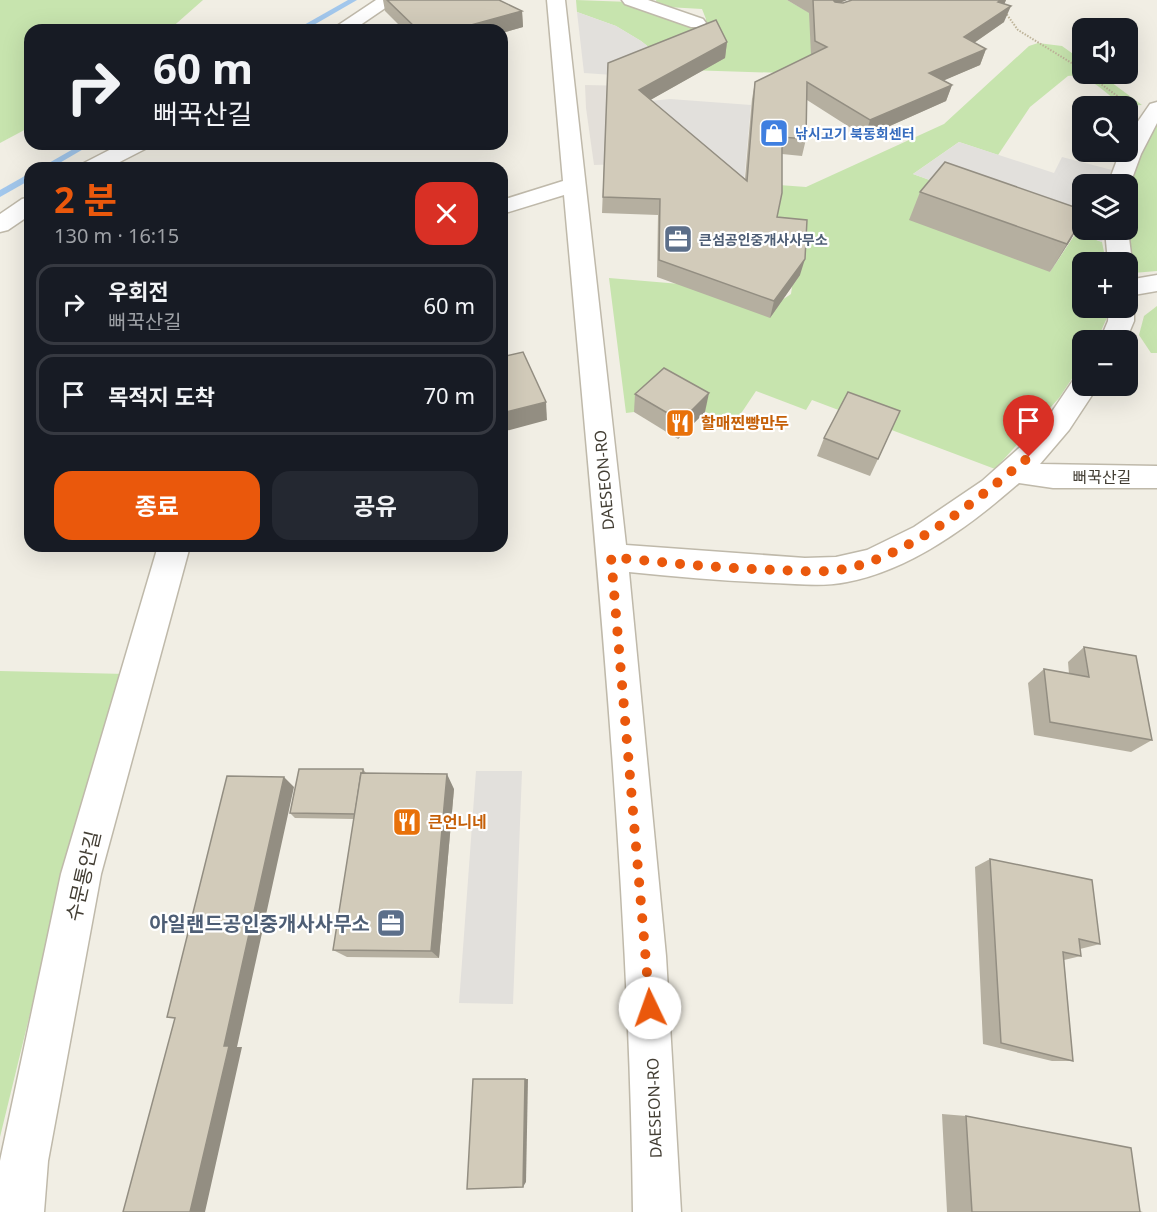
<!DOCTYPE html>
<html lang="ko">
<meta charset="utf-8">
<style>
:root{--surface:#171b24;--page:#242831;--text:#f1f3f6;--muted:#9ea1a6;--line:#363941;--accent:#ea580c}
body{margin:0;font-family:"Noto Sans","Noto Sans KR",sans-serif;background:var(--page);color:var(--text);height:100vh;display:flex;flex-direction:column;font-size:22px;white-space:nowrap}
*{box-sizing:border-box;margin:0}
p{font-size:20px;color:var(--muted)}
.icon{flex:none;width:33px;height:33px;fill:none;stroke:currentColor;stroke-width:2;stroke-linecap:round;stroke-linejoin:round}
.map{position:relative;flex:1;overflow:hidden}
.panel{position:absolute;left:24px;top:162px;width:484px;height:390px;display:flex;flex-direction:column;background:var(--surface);border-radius:18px;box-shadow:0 6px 24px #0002}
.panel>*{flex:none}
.guide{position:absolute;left:24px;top:24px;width:484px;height:126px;border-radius:18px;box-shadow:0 6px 24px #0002;background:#171b24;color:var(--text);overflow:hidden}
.controls{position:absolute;left:1072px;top:18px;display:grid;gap:12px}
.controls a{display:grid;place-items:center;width:66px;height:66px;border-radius:12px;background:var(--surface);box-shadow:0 6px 24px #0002;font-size:30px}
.pin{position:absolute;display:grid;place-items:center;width:51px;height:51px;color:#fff;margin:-62px -26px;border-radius:50% 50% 50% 0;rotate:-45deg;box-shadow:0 0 6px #0007}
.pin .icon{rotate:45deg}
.me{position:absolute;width:66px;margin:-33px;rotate:357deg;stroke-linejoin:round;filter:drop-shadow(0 0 4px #0008)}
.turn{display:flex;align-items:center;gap:21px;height:126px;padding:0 30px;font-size:27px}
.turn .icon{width:78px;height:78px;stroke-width:2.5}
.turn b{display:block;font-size:42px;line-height:51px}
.round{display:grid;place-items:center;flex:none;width:63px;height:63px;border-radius:18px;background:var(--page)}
.summary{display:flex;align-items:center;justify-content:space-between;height:102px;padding:0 30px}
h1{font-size:36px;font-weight:700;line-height:45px;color:var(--accent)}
.action{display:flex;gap:12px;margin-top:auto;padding:12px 30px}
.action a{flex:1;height:69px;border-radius:18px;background:var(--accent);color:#fff;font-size:24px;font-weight:700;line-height:69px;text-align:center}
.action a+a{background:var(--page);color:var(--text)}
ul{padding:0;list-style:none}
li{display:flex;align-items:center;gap:18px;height:81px;margin:0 12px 9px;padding:0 18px;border:3px solid var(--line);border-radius:18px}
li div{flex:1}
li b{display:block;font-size:22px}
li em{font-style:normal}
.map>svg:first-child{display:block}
</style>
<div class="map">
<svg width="1157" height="1212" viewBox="0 0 1157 1212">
<rect width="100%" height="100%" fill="#f1eee4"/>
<path fill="#e3dfd9" d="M 585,85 L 631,86 L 697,162 L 594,165 L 586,108 Z"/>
<g fill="#c7e4ae">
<path d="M 0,0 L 203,0 L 169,30 L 30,30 L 30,127 L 0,143 Z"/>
<path d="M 576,0 L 630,2 L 668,14 L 697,28 L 702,26 L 706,19 L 702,9 L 667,7 L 657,4 L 656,0 L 787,0 L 815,16 L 813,63 L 784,73 L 687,70 L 660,56 L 641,41 L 616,26 L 577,12 Z"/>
<path d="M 1038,43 L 1062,46 L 1083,61 L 1083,74 L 1100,74 L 1142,105 L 1120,106 L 1119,103 C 1105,92 1087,73 1068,76 L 1030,107 L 998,155 L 959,142 L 913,174 L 938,183 L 1050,272 L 1076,233 L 1102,242 L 1106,262 L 1083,262 L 1083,308 L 1109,308 L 1109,313 L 1097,340 L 1083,340 L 1083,362 L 1059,398 L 995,469 L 812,400 L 806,410 L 756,391 L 732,427 L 662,387 L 634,412 L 626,413 L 609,278 L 716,287 L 782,300 L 791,294 C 798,259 766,213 750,183 L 806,187 L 944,124 L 1029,46 Z"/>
<path d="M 1157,123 L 1157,271 L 1133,273 C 1128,237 1122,199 1135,163 C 1140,149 1150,136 1157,123 Z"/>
<path d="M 1157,306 L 1157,353 L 1151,353 L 1139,335 L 1144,316 Z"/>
<path d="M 0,671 L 126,674 L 63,878 L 0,1137 Z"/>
</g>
<g fill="#e2e0dc">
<path d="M 577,12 L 616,26 L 641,41 L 660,56 L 613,75 L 584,73 Z"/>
<path d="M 670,99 L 751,105 L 744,182 L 631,103 Z"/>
<path d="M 959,142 L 1054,173 L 1062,157 L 1112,170 L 1110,184 L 1083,184 L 1083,230 L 1104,230 L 1102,242 L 913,174 Z"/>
<path d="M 476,771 L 522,771 L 513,1004 L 459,1003 Z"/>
</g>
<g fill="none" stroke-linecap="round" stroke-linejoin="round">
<g fill="#a2c7ec" fill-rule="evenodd">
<path d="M 348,0 L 357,0 L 305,30 L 295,30 Z"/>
<path d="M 82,144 L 92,144 L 51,168 L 40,168 Z"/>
<path d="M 30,173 L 30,180 L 0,197 L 0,190 Z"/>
</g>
<g stroke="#bfb9aa" stroke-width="3">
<g id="minor">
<path d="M 376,0 L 397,0 L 353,30 L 331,30 Z"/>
<path d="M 547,0 L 565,0 L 626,545 L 805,558 L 836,557 L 867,550 L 914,527 L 982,481 L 1027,441 L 1049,416 L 1074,379 L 1083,377 L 1083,386 L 1098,386 L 1069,430 L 1040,464 L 1157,466 L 1157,488 L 1053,488 L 1019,483 C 971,525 911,570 847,582 C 823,587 798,584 774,583 C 725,581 677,577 629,572 L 666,956 L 681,1212 L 633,1212 C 629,872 594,533 564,195 L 502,214 L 502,200 L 563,181 Z"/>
<path d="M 622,0 L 648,0 L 703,19 L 706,23 L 703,27 L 691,27 L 625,4 Z"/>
<path d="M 1157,102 L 1157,123 L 1141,154 L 1130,184 L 1128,187 L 1128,184 L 1108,184 L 1120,152 L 1128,152 L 1128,136 L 1150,104 Z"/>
<path d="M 121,144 L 148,144 L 145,149 L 108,168 L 81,168 L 84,163 Z"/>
<path d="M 30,197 L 30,215 L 8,230 L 0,232 L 0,214 L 22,199 Z"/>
<path d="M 1105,230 L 1128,230 L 1132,262 L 1129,267 L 1128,262 L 1108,262 Z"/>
<path d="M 1157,275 L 1157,291 L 1128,296 L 1128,280 Z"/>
<path d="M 1128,301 L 1134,308 L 1134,321 L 1126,340 L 1100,340 L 1108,321 L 1109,308 L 1128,308 Z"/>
<path d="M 158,546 L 190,546 L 101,874 L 48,1161 L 44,1212 L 0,1212 L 0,1161 L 61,874 Z"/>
</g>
</g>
<g stroke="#bdb399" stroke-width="2" stroke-dasharray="1.5 1.5" stroke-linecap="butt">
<path d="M 1005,12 L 1018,30 L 1083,70"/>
<path d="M 1087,74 L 1123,100"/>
</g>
<use href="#minor" fill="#fff" fill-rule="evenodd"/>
</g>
<g fill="#b5afa0">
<path d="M 383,0 L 499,0 L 522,11 L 523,27 L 502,33 L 502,30 L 404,30 L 385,11 Z"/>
<path d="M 787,0 L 847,0 L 840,3 L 1006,0 L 1004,4 L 1004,22 L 974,43 L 986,49 L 980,65 L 944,80 L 952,85 L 946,101 L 865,137 L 807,100 L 806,139 L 802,156 L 782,154 L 777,217 L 800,275 L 770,318 L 657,277 L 658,215 L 602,213 L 608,63 L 727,42 L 725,58 L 650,100 L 745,179 L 752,99 L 755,82 L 811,55 L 809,13 Z"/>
<path d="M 920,192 L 1071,239 L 1050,272 L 909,220 Z"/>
<path d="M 635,394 L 705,412 L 678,439 L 634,412 Z"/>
<path d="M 824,438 L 878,459 L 870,476 L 817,456 Z"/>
<path d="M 1084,647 L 1152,740 L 1131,752 L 1034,735 L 1028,683 L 1044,669 L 1069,674 L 1068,662 Z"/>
<path d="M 363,769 L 366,773 L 454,789 L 439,958 L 347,957 L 333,950 L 354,819 L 295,818 L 290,813 Z"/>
<path d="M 990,859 L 1100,944 L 1080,949 L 1081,956 L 1064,960 L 1073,1061 L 1052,1061 L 983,1044 L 975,867 Z"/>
<path d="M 942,1114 L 966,1116 L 1140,1211 L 1143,1212 L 947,1212 Z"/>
</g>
<g fill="#938e82">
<path d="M 830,0 L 847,0 L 831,6 Z"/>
<path d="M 1001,0 L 1006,0 L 1001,12 L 998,2 Z"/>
<path d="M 1011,6 L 1004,22 L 958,54 L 964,37 Z"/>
<path d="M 522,11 L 523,27 L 502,33 L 502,30 L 453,30 Z"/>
<path d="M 727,42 L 725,58 L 638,107 L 639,90 Z"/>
<path d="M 986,49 L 980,65 L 924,89 L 929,73 Z"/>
<path d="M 952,85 L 946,101 L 865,137 L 870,120 Z"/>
<path d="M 1083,218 L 1071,239 L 1050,272 L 1067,244 Z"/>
<path d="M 805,259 L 800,275 L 770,318 L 774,301 Z"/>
<path d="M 709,393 L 705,412 L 678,439 L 681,421 Z"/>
<path d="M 546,402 L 547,420 L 502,432 L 502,413 Z"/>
<path d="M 447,774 L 454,789 L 439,958 L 431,951 Z"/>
<path d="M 284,777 L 294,787 L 237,1047 L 242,1047 L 205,1212 L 190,1212 L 224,1046 Z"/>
<path d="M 525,1079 L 528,1079 L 526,1182 L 523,1187 Z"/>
</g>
<g fill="#d2cbba" stroke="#938e82" stroke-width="1.5">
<path d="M 387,0 L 499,0 L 522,11 L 453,30 L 418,30 Z"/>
<path d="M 813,0 L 833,0 L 835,2 L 843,3 L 852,0 L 1001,0 L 998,2 L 1011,6 L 964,37 L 986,49 L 929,73 L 952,85 L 870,120 L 807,82 L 806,139 L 782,137 L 782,193 L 777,217 L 807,220 L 805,259 L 774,301 L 659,260 L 660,199 L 603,197 L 608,63 L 716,20 L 727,42 L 639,90 L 747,181 L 755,82 L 827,47 L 815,41 Z"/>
<path d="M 945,162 L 1083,210 L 1083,218 L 1067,244 L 920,192 Z"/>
<path d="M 523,352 L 546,402 L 502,413 L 502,357 Z"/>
<path d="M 664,368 L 709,393 L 681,421 L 635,394 Z"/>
<path d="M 848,392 L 900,411 L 878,459 L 824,438 Z"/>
<path d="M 1084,647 L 1136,656 L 1152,740 L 1050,722 L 1044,669 L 1089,677 Z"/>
<path d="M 299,769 L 363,769 L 363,773 L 361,773 L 355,814 L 290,813 Z"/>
<path d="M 361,773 L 447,774 L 431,951 L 333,950 Z"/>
<path d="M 227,776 L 284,777 L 224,1046 L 229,1046 L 190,1212 L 123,1212 L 175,1018 L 167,1017 Z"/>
<path d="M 990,859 L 1092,880 L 1100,944 L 1079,939 L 1081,956 L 1063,952 L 1073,1061 L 1001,1043 Z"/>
<path d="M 473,1079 L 525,1079 L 523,1187 L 467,1189 Z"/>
<path d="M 966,1116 L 1131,1148 L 1140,1212 L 972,1212 Z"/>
</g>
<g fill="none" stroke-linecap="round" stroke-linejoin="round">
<path stroke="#ea580c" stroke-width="10" stroke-dasharray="0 18" d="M 650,1008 L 611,557 C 666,563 720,568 775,570 C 801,571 832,574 857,566 C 922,547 977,499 1029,457"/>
</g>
<defs>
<g id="shop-square" transform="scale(1.5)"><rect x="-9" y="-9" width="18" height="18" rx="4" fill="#3f7fe0" stroke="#fff"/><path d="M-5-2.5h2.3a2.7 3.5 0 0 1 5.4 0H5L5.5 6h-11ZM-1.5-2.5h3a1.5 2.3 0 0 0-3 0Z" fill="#fff"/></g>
<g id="office-square" transform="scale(1.5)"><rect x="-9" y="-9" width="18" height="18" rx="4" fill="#5c6f8a" stroke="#fff"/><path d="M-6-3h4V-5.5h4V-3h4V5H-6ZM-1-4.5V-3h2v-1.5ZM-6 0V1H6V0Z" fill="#fff"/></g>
<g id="restaurant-square" transform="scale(1.5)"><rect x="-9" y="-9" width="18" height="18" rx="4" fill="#e8710a" stroke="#fff"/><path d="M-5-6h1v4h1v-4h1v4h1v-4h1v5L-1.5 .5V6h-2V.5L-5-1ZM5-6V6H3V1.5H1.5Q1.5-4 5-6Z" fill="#fff"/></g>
</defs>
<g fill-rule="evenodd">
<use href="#shop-square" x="774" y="133"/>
<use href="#office-square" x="678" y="239"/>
<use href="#restaurant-square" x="680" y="423"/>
<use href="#restaurant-square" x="407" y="822"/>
<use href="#office-square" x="391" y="923"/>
</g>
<g text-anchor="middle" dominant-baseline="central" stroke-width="4.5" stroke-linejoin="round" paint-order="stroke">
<g font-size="14" font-weight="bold" fill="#366cbe" stroke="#fff" text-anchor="start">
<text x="795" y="133">낚시고기 북동회센터</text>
</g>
<g font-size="14" font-weight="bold" fill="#4e5e75" stroke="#fff" text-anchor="start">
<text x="699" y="239">큰섬공인중개사사무소</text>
</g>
<g font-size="16" font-weight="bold" fill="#c56008" stroke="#fff" text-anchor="start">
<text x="701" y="423">할매찐빵만두</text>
<text x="428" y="822">큰언니네</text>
</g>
<g font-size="16" fill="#433e34" stroke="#fff">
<text x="1102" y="477">뻐꾹산길</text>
<text transform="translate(604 480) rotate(-95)">DAESEON-RO</text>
<text transform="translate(654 1108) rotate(-92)">DAESEON-RO</text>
</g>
<g font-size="20" fill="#433e34" stroke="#fff">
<text transform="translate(83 876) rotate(-77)">수문통안길</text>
</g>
<g font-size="20" font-weight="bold" fill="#4e5e75" stroke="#fff" text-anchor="end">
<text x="370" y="923">아일랜드공인중개사사무소</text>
</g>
</g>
</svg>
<div class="controls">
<a><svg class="icon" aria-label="sound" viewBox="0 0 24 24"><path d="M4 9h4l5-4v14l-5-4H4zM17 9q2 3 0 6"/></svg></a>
<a><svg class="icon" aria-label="search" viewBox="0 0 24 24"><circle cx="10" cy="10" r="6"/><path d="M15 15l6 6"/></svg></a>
<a><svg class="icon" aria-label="layers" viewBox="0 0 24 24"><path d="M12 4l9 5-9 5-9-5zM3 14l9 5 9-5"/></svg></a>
<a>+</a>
<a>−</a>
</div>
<div class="pin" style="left:1029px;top:457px;background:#d93025"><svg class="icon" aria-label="arrive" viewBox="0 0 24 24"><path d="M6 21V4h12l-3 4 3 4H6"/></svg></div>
<svg class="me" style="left:650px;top:1008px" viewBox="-20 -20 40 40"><circle r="19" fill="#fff"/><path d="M0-13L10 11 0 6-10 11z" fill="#ea580c"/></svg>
<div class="guide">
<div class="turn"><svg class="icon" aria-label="right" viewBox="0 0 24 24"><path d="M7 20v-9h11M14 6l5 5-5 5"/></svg><div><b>60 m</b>뻐꾹산길</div></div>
</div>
<section class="panel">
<div class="summary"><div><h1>2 분</h1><p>130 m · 16:15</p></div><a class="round" style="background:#d93025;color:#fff"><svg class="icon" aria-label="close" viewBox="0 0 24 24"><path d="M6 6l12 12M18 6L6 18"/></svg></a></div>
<ul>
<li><svg class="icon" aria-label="right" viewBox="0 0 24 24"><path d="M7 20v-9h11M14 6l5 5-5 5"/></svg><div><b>우회전</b><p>뻐꾹산길</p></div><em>60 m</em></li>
<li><svg class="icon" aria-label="arrive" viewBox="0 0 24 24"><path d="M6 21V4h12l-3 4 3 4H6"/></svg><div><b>목적지 도착</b></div><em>70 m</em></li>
</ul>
<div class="action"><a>종료</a><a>공유</a></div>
</section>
</div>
